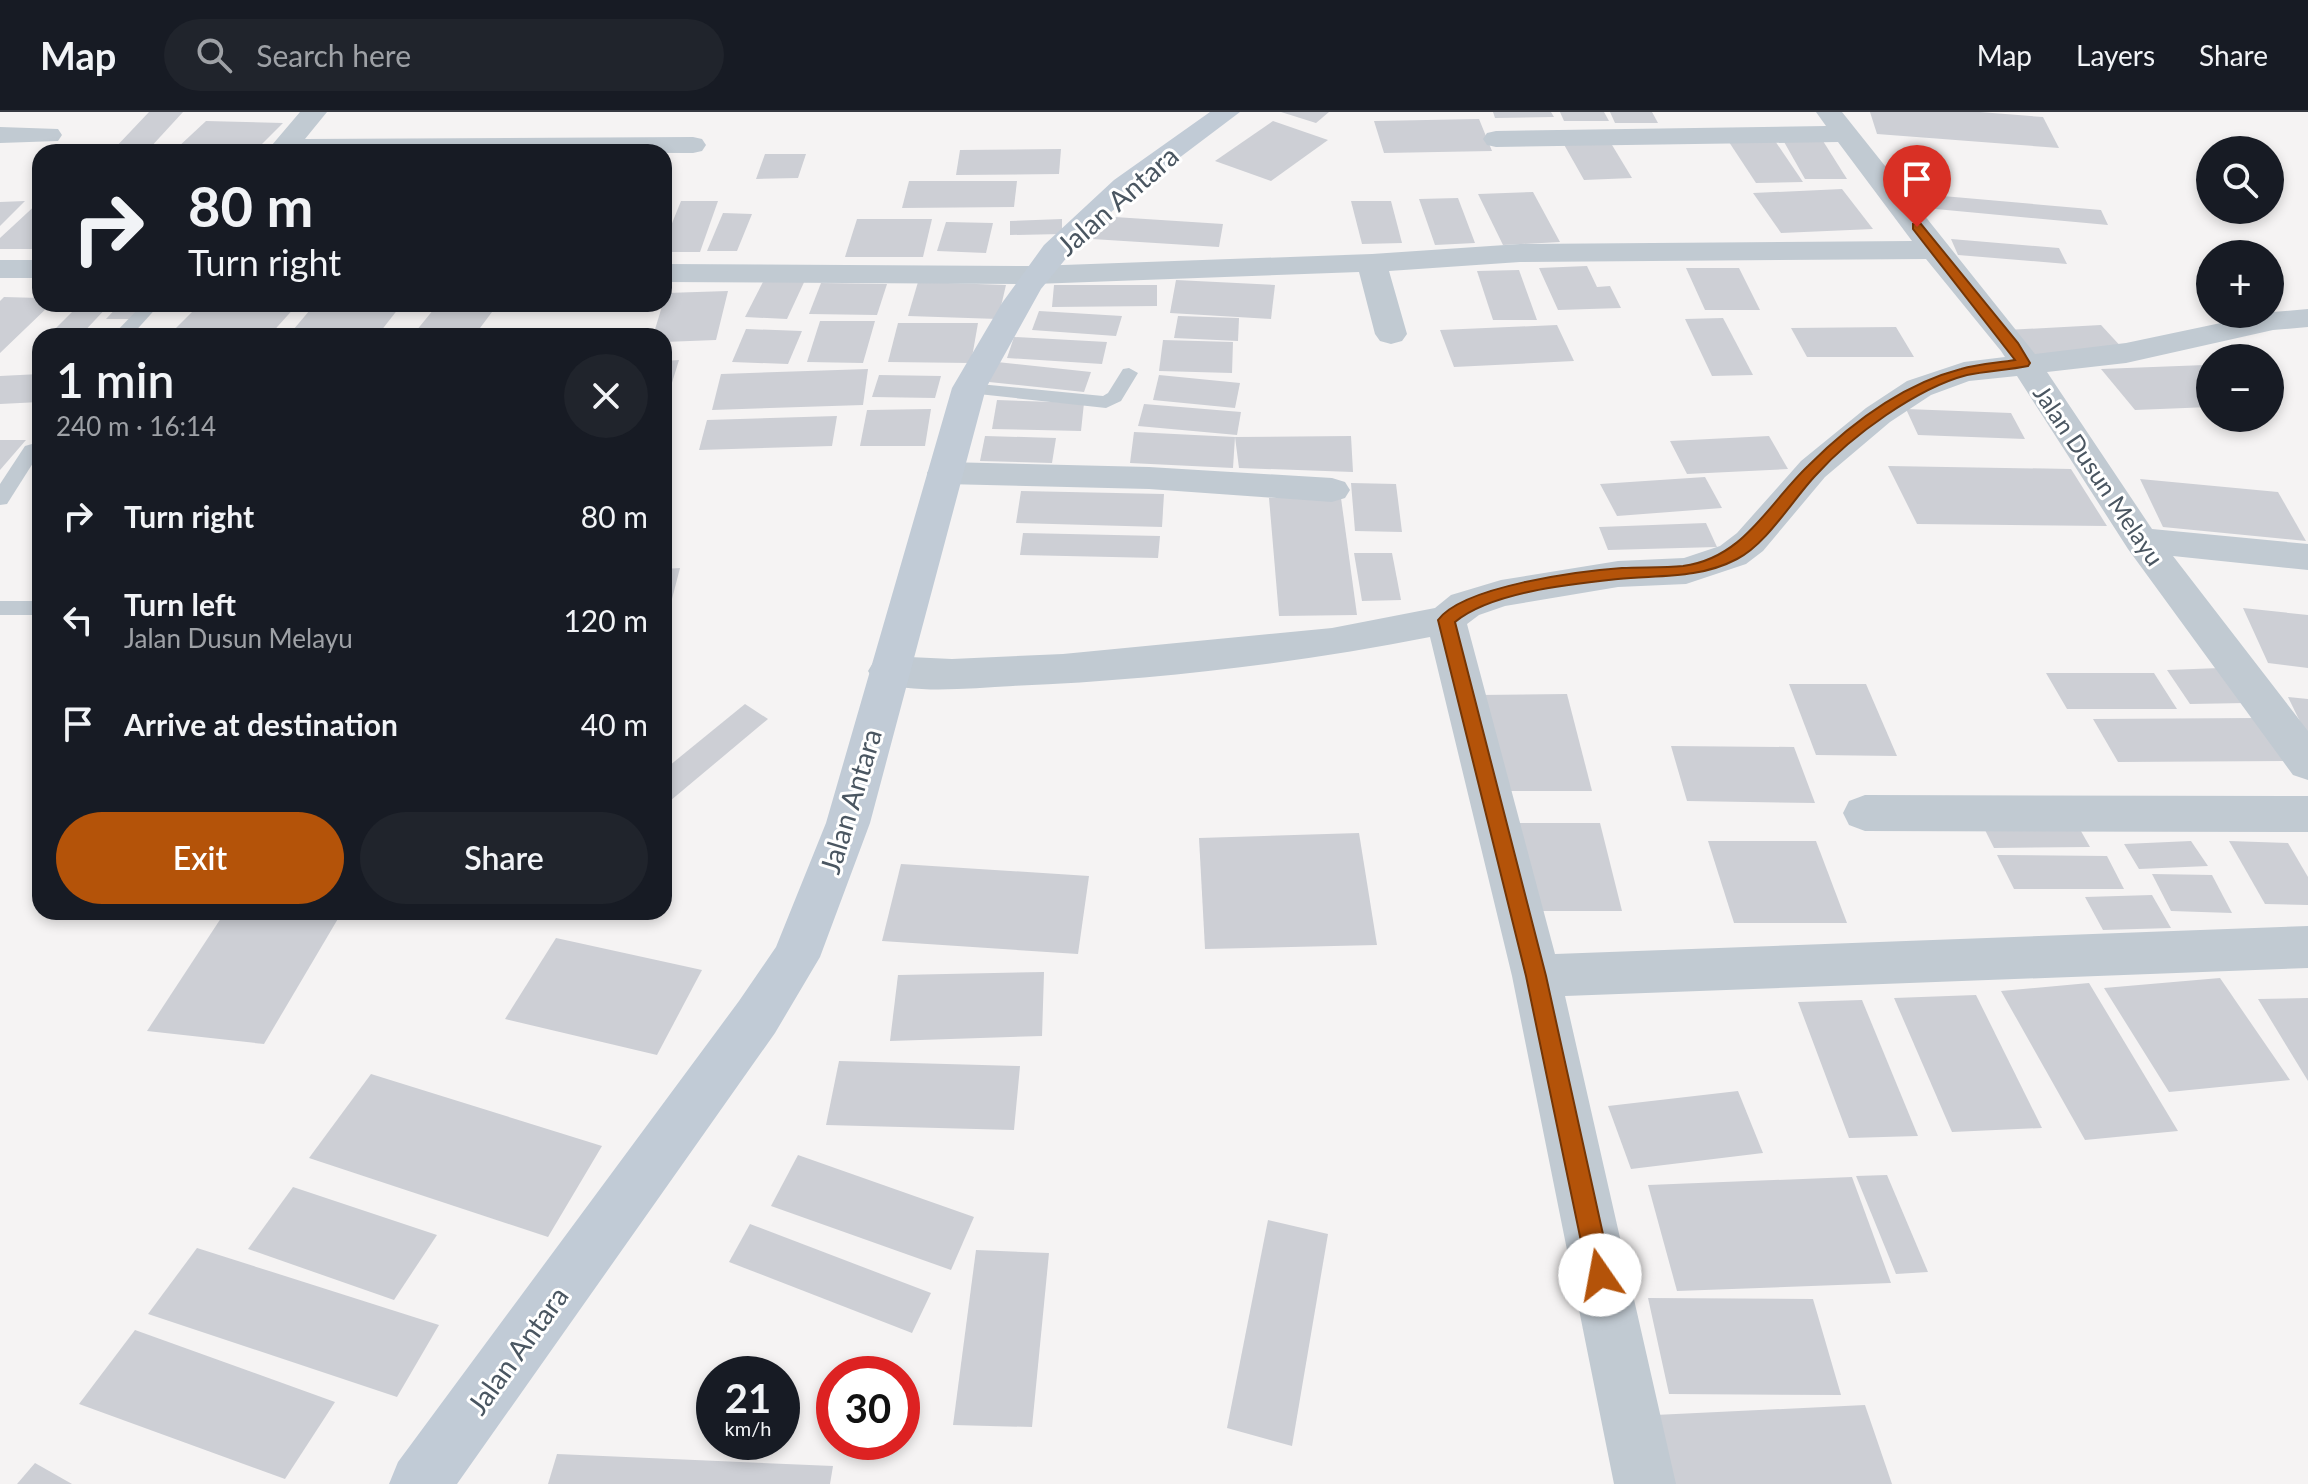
<!DOCTYPE html>
<meta charset="utf-8">
<style>
:root{--surface:#171b24;--page:#20242c;--text:#f1f3f6;--muted:#9ea1a6;--line:#363941;--accent:#b45309}
body{margin:0;font-family:Lato,sans-serif;background:var(--page);color:var(--text);height:100vh;display:flex;flex-direction:column;font-size:30px;white-space:nowrap}
*{box-sizing:border-box;margin:0}
p{font-size:26px;color:var(--muted)}
.icon{flex:none;width:44px;height:44px;fill:none;stroke:currentColor;stroke-width:2;stroke-linecap:round;stroke-linejoin:round}
.map{position:relative;flex:1;overflow:hidden}
.panel{position:absolute;left:32px;top:216px;width:640px;height:592px;display:flex;flex-direction:column;background:var(--surface);border-radius:24px;box-shadow:0 4px 12px #0003}
.panel>*{flex:none}
.top-card{position:absolute;left:32px;top:32px;width:640px;height:168px;border-radius:24px;box-shadow:0 4px 12px #0003;background:#171b24;color:var(--text);overflow:hidden}
.fabs{position:absolute;left:2196px;top:24px;display:grid;gap:16px}
.fabs a{display:grid;place-items:center;width:88px;height:88px;border-radius:50%;background:var(--surface);box-shadow:0 4px 12px #0003;font-size:40px}
.speed{position:absolute;left:696px;top:1244px;display:flex;gap:16px;font-size:40px;font-weight:700;text-align:center}
.speed>*{display:grid;place-content:center;width:104px;height:104px;border-radius:50%;background:var(--surface);box-shadow:0 4px 12px #0003;line-height:1}
.speed small{font-size:20px;font-weight:400}
.speed .limit{border:12px solid #d22;background:#fff;color:#111}
.pin{position:absolute;display:grid;place-items:center;width:68px;height:68px;color:#fff;margin:-82px -34px;border-radius:50% 50% 50% 0;rotate:-45deg;box-shadow:0 0 8px #0007}
.pin .icon{rotate:45deg}
.me{position:absolute;width:88px;margin:-44px;rotate:348deg;stroke-linejoin:round;filter:drop-shadow(0 0 6px #0008)}
.turn{display:flex;align-items:center;gap:28px;height:168px;padding:0 24px;font-size:36px}
.turn .icon{width:104px;height:104px;stroke-width:2.5}
.turn b{display:block;font-size:56px;line-height:68px}
.round{display:grid;place-items:center;flex:none;width:84px;height:84px;border-radius:42px;background:var(--page)}
.summary{display:flex;align-items:center;justify-content:space-between;height:136px;padding:0 24px}
h1{font-size:48px;font-weight:600;line-height:60px}
.button{display:flex;gap:16px;margin-top:auto;padding:16px 24px}
.button a{flex:1;height:92px;border-radius:48px;background:var(--accent);color:#fff;font-size:32px;font-weight:600;line-height:92px;text-align:center}
.button a+a{background:var(--page);color:var(--text)}
ul{padding:0;list-style:none}
li{display:flex;align-items:center;gap:24px;height:104px;padding:0 24px}
li div{flex:1}
li b{display:block;font-size:30px}
li em{font-style:normal}
header{display:flex;align-items:center;gap:48px;box-sizing:border-box;height:112px;padding:0 40px;background:var(--surface);border-bottom:2px solid var(--line)}
header strong{font-size:38px}
nav{display:flex;gap:44px;margin-inline-start:auto;font-size:28px}
.search{width:560px;height:72px;background:var(--page);display:flex;align-items:center;gap:20px;box-sizing:border-box;padding:0 28px;border-radius:44px;color:var(--muted);font-size:30px}
.map>svg:first-child{display:block}
</style>
<header>
<strong>Map</strong>
<div class="search"><svg class="icon" aria-label="search" viewBox="0 0 24 24"><circle cx="10" cy="10" r="6"/><path d="M15 15l6 6"/></svg>Search here</div>
<nav><a>Map</a><a>Layers</a><a>Share</a></nav>
</header>
<div class="map">
<svg width="2308" height="1372" viewBox="0 0 2308 1372">
<rect width="100%" height="100%" fill="#f5f3f3"/>
<g fill="#cdcfd5">
<path d="M 149,0 L 183,0 L 149,37 L 113,38 Z"/>
<path d="M 1281,0 L 1329,0 L 1316,11 Z"/>
<path d="M 1493,0 L 1551,0 L 1554,5 L 1495,6 Z"/>
<path d="M 1560,0 L 1604,0 L 1609,9 L 1564,9 Z"/>
<path d="M 1610,0 L 1652,0 L 1658,11 L 1615,11 Z"/>
<path d="M 1870,0 L 1980,0 L 2043,5 L 2059,36 L 1877,22 Z"/>
<path d="M 1479,7 L 1492,39 L 1384,41 L 1374,9 Z"/>
<path d="M 206,9 L 283,11 L 255,39 L 176,37 Z"/>
<path d="M 1273,9 L 1328,28 L 1271,69 L 1215,49 Z"/>
<path d="M 1773,26 L 1803,70 L 1756,71 L 1727,27 Z"/>
<path d="M 1609,28 L 1632,66 L 1584,68 L 1562,29 Z"/>
<path d="M 1783,28 L 1823,29 L 1847,67 L 1805,67 Z"/>
<path d="M 1061,37 L 1059,62 L 956,63 L 960,38 Z"/>
<path d="M 765,42 L 806,42 L 798,66 L 756,67 Z"/>
<path d="M 909,69 L 1017,69 L 1014,95 L 902,96 Z"/>
<path d="M 1842,77 L 1873,117 L 1781,121 L 1753,81 Z"/>
<path d="M 1533,80 L 1560,130 L 1503,133 L 1478,82 Z"/>
<path d="M 1920,82 L 2101,98 L 2108,113 L 1925,96 Z"/>
<path d="M 1458,86 L 1475,131 L 1435,133 L 1419,87 Z"/>
<path d="M 25,89 L 0,114 L 0,90 Z"/>
<path d="M 40,89 L 40,129 L 32,137 L 0,137 L 0,126 Z"/>
<path d="M 681,89 L 718,89 L 700,140 L 664,140 L 664,131 Z"/>
<path d="M 1351,89 L 1391,89 L 1402,131 L 1362,132 Z"/>
<path d="M 723,101 L 752,102 L 737,139 L 707,139 Z"/>
<path d="M 1099,104 L 1223,112 L 1219,135 L 1092,127 Z"/>
<path d="M 857,107 L 932,107 L 923,145 L 845,145 Z"/>
<path d="M 1062,107 L 1062,122 L 1010,123 L 1010,109 Z"/>
<path d="M 946,110 L 993,111 L 986,141 L 937,139 Z"/>
<path d="M 1951,127 L 2059,136 L 2067,152 L 1958,143 Z"/>
<path d="M 1587,154 L 1597,175 L 1610,174 L 1621,196 L 1558,198 L 1539,156 Z"/>
<path d="M 1686,156 L 1739,156 L 1760,198 L 1705,198 Z"/>
<path d="M 1519,158 L 1537,208 L 1493,208 L 1477,159 Z"/>
<path d="M 766,164 L 806,166 L 787,207 L 745,205 Z"/>
<path d="M 1176,168 L 1275,173 L 1271,207 L 1170,201 Z"/>
<path d="M 918,170 L 1006,173 L 998,207 L 908,204 Z"/>
<path d="M 821,171 L 887,172 L 877,203 L 809,202 Z"/>
<path d="M 1054,173 L 1157,173 L 1157,194 L 1052,195 Z"/>
<path d="M 728,179 L 716,228 L 664,230 L 664,224 L 653,224 L 666,181 Z"/>
<path d="M 4,185 L 40,186 L 40,192 L 51,192 L 0,241 L 0,189 Z"/>
<path d="M 80,192 L 110,192 L 80,224 L 48,224 Z"/>
<path d="M 120,192 L 146,192 L 133,207 L 106,207 Z"/>
<path d="M 200,192 L 275,192 L 297,193 L 269,224 L 168,224 Z"/>
<path d="M 315,192 L 402,192 L 377,224 L 288,224 Z"/>
<path d="M 438,192 L 498,192 L 474,224 L 412,224 Z"/>
<path d="M 1039,199 L 1122,204 L 1116,224 L 1032,218 Z"/>
<path d="M 1178,204 L 1239,206 L 1238,229 L 1174,226 Z"/>
<path d="M 1723,206 L 1753,263 L 1712,264 L 1685,207 Z"/>
<path d="M 820,209 L 875,209 L 863,251 L 807,250 Z"/>
<path d="M 898,211 L 978,211 L 971,251 L 888,250 Z"/>
<path d="M 1557,213 L 1574,249 L 1454,255 L 1440,218 Z"/>
<path d="M 2101,213 L 2125,239 L 2028,244 L 2006,218 Z"/>
<path d="M 1896,215 L 1914,245 L 1807,245 L 1791,216 Z"/>
<path d="M 746,217 L 802,219 L 788,252 L 732,250 Z"/>
<path d="M 1014,225 L 1107,230 L 1102,252 L 1007,246 Z"/>
<path d="M 1163,228 L 1233,230 L 1232,261 L 1159,259 Z"/>
<path d="M 679,248 L 667,287 L 664,287 L 664,249 Z"/>
<path d="M 997,250 L 1091,260 L 1084,280 L 989,270 Z"/>
<path d="M 2205,253 L 2210,258 L 2210,295 L 2135,298 L 2101,257 Z"/>
<path d="M 868,257 L 863,293 L 712,298 L 721,262 Z"/>
<path d="M 40,262 L 40,290 L 0,292 L 0,264 Z"/>
<path d="M 879,263 L 941,264 L 935,286 L 872,285 Z"/>
<path d="M 1159,263 L 1240,271 L 1235,296 L 1153,288 Z"/>
<path d="M 997,288 L 1084,291 L 1081,319 L 992,317 Z"/>
<path d="M 1144,292 L 1241,300 L 1237,323 L 1138,314 Z"/>
<path d="M 931,297 L 925,334 L 860,334 L 867,298 Z"/>
<path d="M 1906,297 L 2011,301 L 2025,327 L 1918,323 Z"/>
<path d="M 837,304 L 832,334 L 699,338 L 707,308 Z"/>
<path d="M 1134,320 L 1235,325 L 1351,324 L 1353,360 L 1239,356 L 1235,325 L 1233,356 L 1130,351 Z"/>
<path d="M 985,324 L 1056,326 L 1052,351 L 980,349 Z"/>
<path d="M 1769,324 L 1788,357 L 1687,362 L 1670,329 Z"/>
<path d="M 0,328 L 26,328 L 0,358 Z"/>
<path d="M 1888,354 L 2071,357 L 2107,414 L 1917,412 Z"/>
<path d="M 1705,365 L 1722,396 L 1617,404 L 1600,372 Z"/>
<path d="M 2140,367 L 2278,380 L 2306,429 L 2163,415 Z"/>
<path d="M 1351,371 L 1396,372 L 1402,420 L 1355,419 Z"/>
<path d="M 1021,379 L 1164,382 L 1162,415 L 1016,411 Z"/>
<path d="M 1269,386 L 1341,386 L 1357,503 L 1279,504 Z"/>
<path d="M 1706,411 L 1717,435 L 1608,438 L 1599,415 Z"/>
<path d="M 1023,421 L 1160,424 L 1158,446 L 1020,443 Z"/>
<path d="M 1354,441 L 1392,441 L 1401,488 L 1362,489 Z"/>
<path d="M 680,456 L 665,514 L 664,514 L 664,457 Z"/>
<path d="M 2243,496 L 2308,503 L 2308,556 L 2268,551 Z"/>
<path d="M 2220,556 L 2246,591 L 2190,592 L 2167,558 Z"/>
<path d="M 2046,561 L 2154,561 L 2177,597 L 2067,597 Z"/>
<path d="M 1789,572 L 1866,572 L 1897,644 L 1816,643 Z"/>
<path d="M 1567,582 L 1592,679 L 1498,679 L 1478,583 Z"/>
<path d="M 2288,585 L 2308,587 L 2308,626 Z"/>
<path d="M 745,592 L 768,607 L 664,694 L 664,658 Z"/>
<path d="M 2256,606 L 2286,649 L 2118,650 L 2093,607 Z"/>
<path d="M 1671,634 L 1794,635 L 1815,691 L 1687,689 Z"/>
<path d="M 2073,705 L 2090,735 L 1994,736 L 1979,706 Z"/>
<path d="M 1518,711 L 1600,711 L 1622,799 L 1537,799 Z"/>
<path d="M 1359,721 L 1377,833 L 1205,837 L 1199,726 Z"/>
<path d="M 1708,729 L 1816,729 L 1847,811 L 1734,811 Z"/>
<path d="M 2191,729 L 2208,754 L 2139,757 L 2124,732 Z"/>
<path d="M 2229,729 L 2288,731 L 2308,765 L 2308,793 L 2265,792 Z"/>
<path d="M 1997,743 L 2107,744 L 2124,777 L 2014,777 Z"/>
<path d="M 901,752 L 1089,764 L 1078,842 L 882,829 Z"/>
<path d="M 2152,762 L 2212,763 L 2232,801 L 2171,799 Z"/>
<path d="M 2152,783 L 2171,816 L 2103,818 L 2085,785 Z"/>
<path d="M 225,800 L 291,800 L 339,805 L 264,932 L 147,919 Z"/>
<path d="M 556,826 L 702,858 L 657,943 L 505,907 Z"/>
<path d="M 1044,860 L 1042,924 L 890,929 L 898,863 Z"/>
<path d="M 2220,866 L 2290,968 L 2169,980 L 2104,876 Z"/>
<path d="M 2089,871 L 2178,1019 L 2085,1028 L 2001,879 Z"/>
<path d="M 1976,883 L 2042,1016 L 1952,1020 L 1894,886 Z"/>
<path d="M 2308,886 L 2308,969 L 2258,887 Z"/>
<path d="M 1862,888 L 1918,1024 L 1849,1026 L 1798,890 Z"/>
<path d="M 839,949 L 1020,954 L 1014,1018 L 826,1013 Z"/>
<path d="M 371,962 L 602,1034 L 548,1125 L 309,1046 Z"/>
<path d="M 1738,979 L 1763,1041 L 1631,1057 L 1608,994 Z"/>
<path d="M 798,1043 L 974,1105 L 951,1158 L 771,1094 Z"/>
<path d="M 1887,1063 L 1928,1160 L 1896,1162 L 1856,1064 Z"/>
<path d="M 1852,1065 L 1891,1171 L 1677,1179 L 1648,1073 Z"/>
<path d="M 293,1075 L 437,1123 L 394,1188 L 248,1137 Z"/>
<path d="M 1268,1108 L 1328,1122 L 1292,1334 L 1227,1316 Z"/>
<path d="M 750,1112 L 931,1181 L 912,1221 L 729,1150 Z"/>
<path d="M 197,1136 L 439,1213 L 397,1285 L 148,1202 Z"/>
<path d="M 976,1138 L 1049,1141 L 1032,1315 L 953,1313 Z"/>
<path d="M 1648,1186 L 1813,1187 L 1841,1283 L 1669,1282 Z"/>
<path d="M 135,1218 L 335,1290 L 285,1367 L 79,1292 Z"/>
<path d="M 1865,1293 L 1892,1372 L 1672,1372 L 1655,1303 Z"/>
<path d="M 557,1342 L 833,1354 L 830,1372 L 548,1372 Z"/>
<path d="M 35,1351 L 72,1372 L 17,1372 Z"/>
</g>
<g fill="none" stroke-linecap="round" stroke-linejoin="round">
<g fill="#c1cad2" fill-rule="evenodd">
<path d="M 143,192 L 160,192 L 131,224 L 112,224 Z"/>
<path d="M 1129,256 L 1138,261 L 1121,289 L 1106,296 L 969,281 L 960,276 L 969,271 L 1103,284 L 1108,281 L 1123,257 Z"/>
<path d="M 32,332 L 39,334 L 40,340 L 7,392 L 0,393 L 0,372 L 25,334 Z"/>
<rect x="0" y="489" width="40" height="14"/>
</g>
<g fill="#c1cad2" fill-rule="evenodd">
<path d="M 300,0 L 327,0 L 305,27 L 693,25 L 702,27 L 706,33 L 702,39 L 693,41 L 266,40 Z"/>
<path d="M 1816,0 L 1842,0 L 2035,242 L 2126,231 L 2273,200 L 2308,197 L 2308,215 L 2273,218 L 2126,251 L 2047,260 L 2152,417 L 2308,432 L 2308,458 L 2173,444 L 2308,619 L 2308,668 L 2293,663 L 2128,437 L 2017,264 L 1969,269 L 1931,283 L 1890,310 L 1825,365 L 1763,439 L 1746,452 L 1686,472 L 1618,475 L 1505,494 L 1479,503 L 1467,512 L 1555,842 L 2308,814 L 2308,856 L 1565,884 L 1676,1372 L 1614,1372 L 1512,864 L 1430,525 C 1294,552 1153,568 1013,574 C 968,576 917,583 874,569 L 868,559 L 874,549 L 888,544 L 952,547 L 1063,542 L 1332,516 L 1435,496 L 1451,483 L 1501,468 L 1618,449 L 1684,446 L 1720,434 L 1737,421 L 1801,349 L 1866,296 L 1907,269 L 1964,250 L 2005,245 L 2001,239 L 1926,147 L 1520,150 L 1389,159 L 1407,222 L 1402,229 L 1391,232 L 1380,229 L 1375,222 L 1359,160 L 1035,172 L 664,170 L 664,152 L 1035,154 L 1372,142 L 1520,132 L 1912,129 L 1838,30 L 1496,35 L 1487,33 L 1483,27 L 1487,21 L 1496,19 L 1826,14 Z"/>
<path d="M 0,15 L 58,17 L 62,23 L 58,29 L 0,31 Z"/>
<rect x="0" y="148" width="40" height="18"/>
<path d="M 945,350 L 1149,355 L 1332,366 L 1345,370 L 1350,378 L 1345,386 L 1332,390 L 1149,377 L 945,372 L 932,369 L 927,361 L 932,353 Z"/>
<path d="M 1865,683 L 2308,684 L 2308,720 L 1865,719 L 1849,713 L 1843,701 L 1849,689 Z"/>
</g>
<path fill="#c1cbd6" fill-rule="evenodd" d="M 1210,0 L 1240,0 L 1134,80 L 1086,122 L 1041,177 L 986,276 L 870,711 L 820,845 L 775,921 L 457,1372 L 389,1372 L 398,1350 L 739,889 L 776,835 L 826,711 L 952,276 L 1002,191 L 1044,133 L 1114,68 Z"/>
</g>
<path fill="#b45309" stroke="#753606" stroke-width="2" d="M 1913,112 L 1921,112 L 2018,231 L 2030,251 L 2028,254 C 2008,258 1987,259 1967,263 C 1917,276 1851,324 1816,363 C 1793,387 1767,432 1737,447 C 1699,467 1659,463 1618,467 C 1571,472 1491,480 1455,510 L 1546,864 L 1612,1163 L 1608,1171 L 1600,1175 L 1592,1171 L 1588,1163 L 1526,864 L 1438,508 C 1463,474 1580,459 1622,456 C 1642,455 1663,456 1683,454 C 1744,446 1768,392 1808,354 C 1850,312 1903,272 1961,257 C 1978,252 1997,251 2015,248 L 1913,117 Z"/>
<g text-anchor="middle" dominant-baseline="central" stroke-width="6" stroke-linejoin="round" paint-order="stroke">
<g font-size="24" fill="#4a5661" stroke="#fff">
<text transform="translate(2099 363) rotate(56)">Jalan Dusun Melayu</text>
</g>
<g font-size="28" fill="#4a5661" stroke="#fff">
<text transform="translate(1117 88) rotate(-41)">Jalan Antara</text>
<text transform="translate(850 689) rotate(-73)">Jalan Antara</text>
<text transform="translate(517 1238) rotate(-54)">Jalan Antara</text>
</g>
</g>
</svg>
<div class="fabs">
<a><svg class="icon" aria-label="search" viewBox="0 0 24 24"><circle cx="10" cy="10" r="6"/><path d="M15 15l6 6"/></svg></a>
<a>+</a>
<a>−</a>
</div>
<div class="speed"><div>21<small>km/h</small></div><div class="limit">30</div></div>
<div class="pin" style="left:1917px;top:115px;background:#d93025"><svg class="icon" aria-label="arrive" viewBox="0 0 24 24"><path d="M6 21V4h12l-3 4 3 4H6"/></svg></div>
<svg class="me" style="left:1600px;top:1163px" viewBox="-20 -20 40 40"><circle r="19" fill="#fff"/><path d="M0-13L10 11 0 6-10 11z" fill="#b45309"/></svg>
<div class="top-card">
<div class="turn"><svg class="icon" aria-label="right" viewBox="0 0 24 24"><path d="M7 20v-9h11M14 6l5 5-5 5"/></svg><div><b>80 m</b>Turn right</div></div>
</div>
<section class="panel">
<div class="summary"><div><h1>1 min</h1><p>240 m · 16:14</p></div><a class="round"><svg class="icon" aria-label="close" viewBox="0 0 24 24"><path d="M6 6l12 12M18 6L6 18"/></svg></a></div>
<ul>
<li><svg class="icon" aria-label="right" viewBox="0 0 24 24"><path d="M7 20v-9h11M14 6l5 5-5 5"/></svg><div><b>Turn right</b></div><em>80 m</em></li>
<li><svg class="icon" aria-label="left" viewBox="0 0 24 24"><path d="M17 20v-9H6M10 6l-5 5 5 5"/></svg><div><b>Turn left</b><p>Jalan Dusun Melayu</p></div><em>120 m</em></li>
<li><svg class="icon" aria-label="arrive" viewBox="0 0 24 24"><path d="M6 21V4h12l-3 4 3 4H6"/></svg><div><b>Arrive at destination</b></div><em>40 m</em></li>
</ul>
<div class="button"><a>Exit</a><a>Share</a></div>
</section>
</div>
